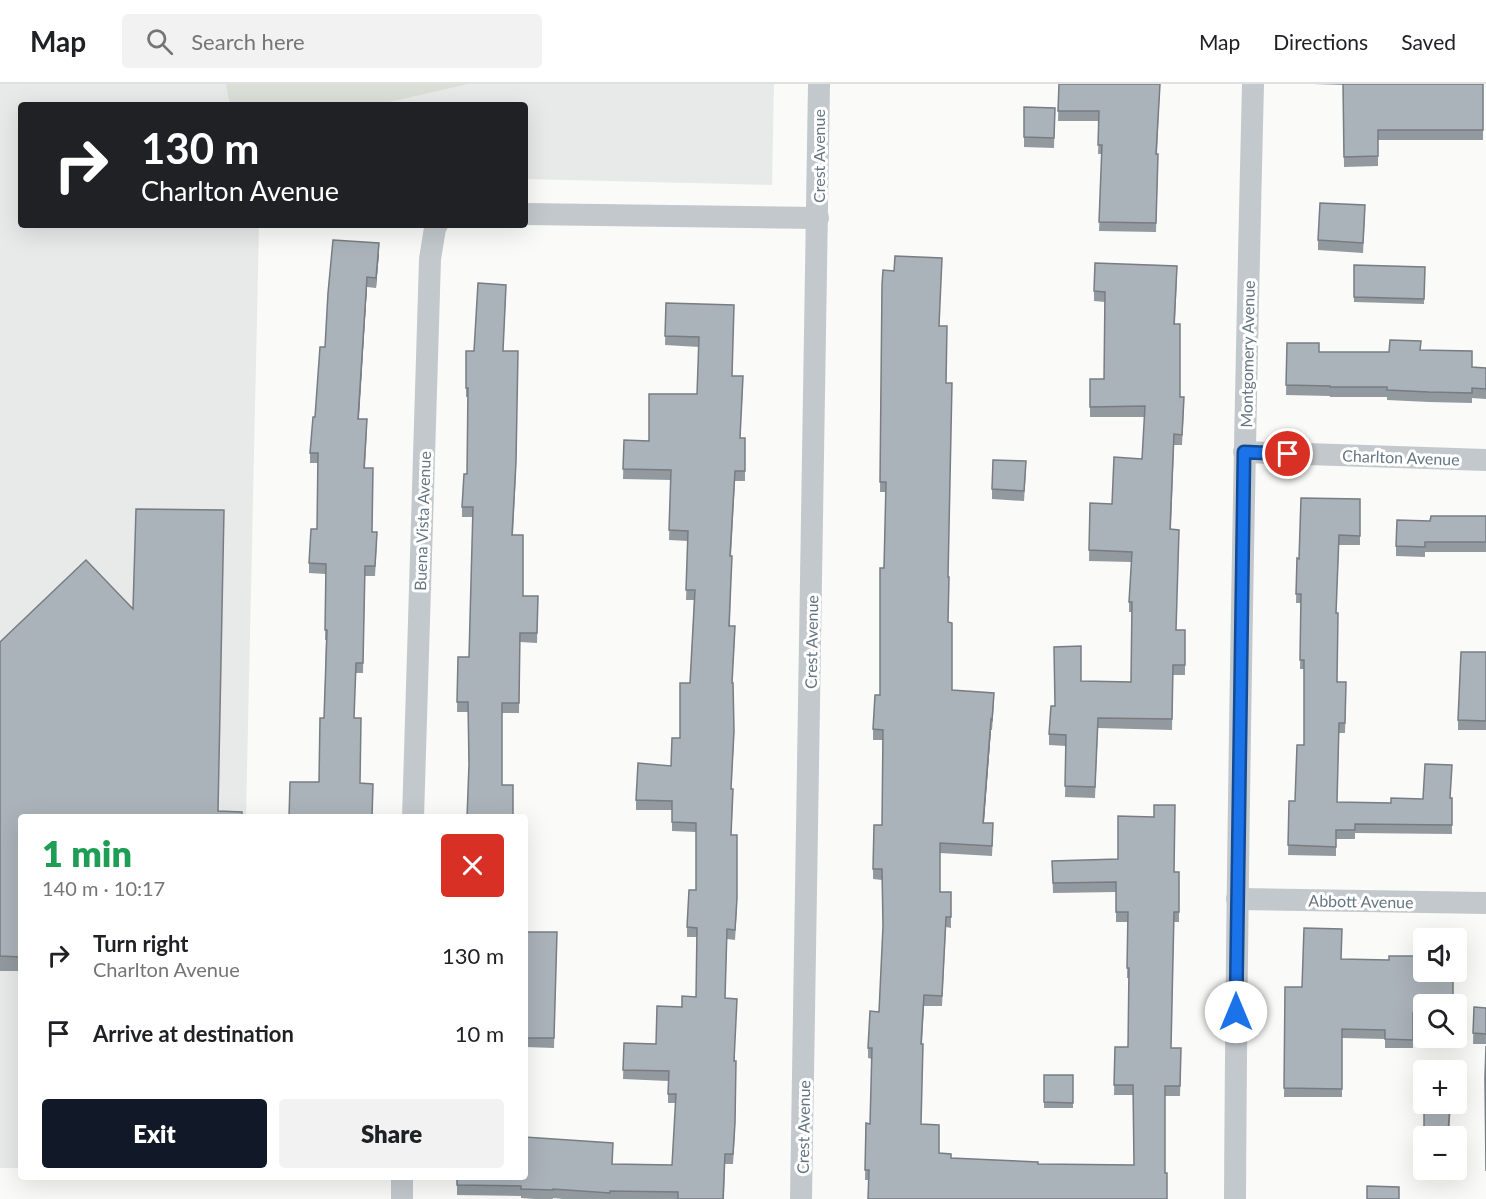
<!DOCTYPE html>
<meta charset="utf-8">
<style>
:root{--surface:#fff;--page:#f2f2f2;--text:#202124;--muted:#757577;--line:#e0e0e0;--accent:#111827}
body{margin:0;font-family:Lato,sans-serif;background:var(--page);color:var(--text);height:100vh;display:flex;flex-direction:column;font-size:22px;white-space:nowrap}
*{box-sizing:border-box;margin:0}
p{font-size:20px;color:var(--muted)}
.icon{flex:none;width:33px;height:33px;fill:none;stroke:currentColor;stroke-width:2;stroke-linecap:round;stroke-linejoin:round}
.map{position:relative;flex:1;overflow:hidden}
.side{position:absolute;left:18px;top:730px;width:510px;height:366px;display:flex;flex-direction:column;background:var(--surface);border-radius:6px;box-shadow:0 6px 24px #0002}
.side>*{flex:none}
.guide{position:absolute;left:18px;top:18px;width:510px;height:126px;border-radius:6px;box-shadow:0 6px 24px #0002;background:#202124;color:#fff;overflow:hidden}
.buttons{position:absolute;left:1413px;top:844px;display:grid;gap:12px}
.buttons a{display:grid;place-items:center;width:54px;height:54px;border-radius:6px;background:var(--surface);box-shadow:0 6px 24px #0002;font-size:30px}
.pin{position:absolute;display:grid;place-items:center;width:51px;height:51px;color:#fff;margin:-26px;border:3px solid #fff;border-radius:50%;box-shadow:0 2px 6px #0007}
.me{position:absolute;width:66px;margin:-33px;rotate:0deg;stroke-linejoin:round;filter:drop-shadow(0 0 4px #0008)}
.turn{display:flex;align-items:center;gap:21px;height:126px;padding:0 24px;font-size:27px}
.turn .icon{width:78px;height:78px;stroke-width:2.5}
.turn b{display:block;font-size:42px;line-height:51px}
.round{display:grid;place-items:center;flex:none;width:63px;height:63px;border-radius:6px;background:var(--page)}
.headline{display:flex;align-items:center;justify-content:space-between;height:102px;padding:0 24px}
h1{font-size:36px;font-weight:800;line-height:45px;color:#1e9e55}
.cta{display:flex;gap:12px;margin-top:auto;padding:12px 24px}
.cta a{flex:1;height:69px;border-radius:6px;background:var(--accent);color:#fff;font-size:24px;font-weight:800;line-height:69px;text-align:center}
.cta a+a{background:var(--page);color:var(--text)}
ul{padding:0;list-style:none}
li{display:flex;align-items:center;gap:18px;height:78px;padding:0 24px}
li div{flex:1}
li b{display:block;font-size:22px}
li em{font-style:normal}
header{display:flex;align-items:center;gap:36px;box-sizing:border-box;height:84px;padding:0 30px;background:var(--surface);border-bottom:2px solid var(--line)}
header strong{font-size:28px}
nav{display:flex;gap:33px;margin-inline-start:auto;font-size:21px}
.search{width:420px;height:54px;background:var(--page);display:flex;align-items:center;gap:15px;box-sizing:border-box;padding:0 21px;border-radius:6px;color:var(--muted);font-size:22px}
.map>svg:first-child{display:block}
</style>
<header>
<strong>Map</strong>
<div class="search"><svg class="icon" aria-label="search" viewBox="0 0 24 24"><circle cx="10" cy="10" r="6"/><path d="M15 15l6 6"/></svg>Search here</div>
<nav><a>Map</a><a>Directions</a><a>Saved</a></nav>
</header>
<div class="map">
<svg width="1486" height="1115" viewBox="0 0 1486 1115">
<rect width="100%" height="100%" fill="#fafaf8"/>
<path fill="#e8e9e9" d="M 0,0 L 774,0 L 772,101 L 525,95 L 525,21 L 21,21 L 21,141 L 259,141 L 246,733 L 21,734 L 21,1084 L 0,1084 Z"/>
<path fill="#dadfd7" d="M 226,0 L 468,0 L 376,21 L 230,21 Z"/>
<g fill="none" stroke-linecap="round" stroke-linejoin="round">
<g stroke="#c3c8cc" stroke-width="22">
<path d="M 525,130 L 818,134"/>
<path d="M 1244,368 L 1486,376"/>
<path d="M 413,734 L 430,175 L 435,144 L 437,141"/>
<path d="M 1237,815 L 1486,819"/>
<path d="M 402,1115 L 402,1094"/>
<path d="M 801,1115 L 819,0"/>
<path d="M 1235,1115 C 1237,743 1244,372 1253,0"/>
</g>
</g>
<g fill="#929a9f">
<path d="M 1059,0 L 1160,0 L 1157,70 L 1158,80 L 1156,148 L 1099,147 L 1102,70 L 1098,70 L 1099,37 L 1058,37 Z"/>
<path d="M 1314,0 L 1483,0 L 1483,56 L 1378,56 L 1378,82 L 1344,83 L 1343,1 Z"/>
<path d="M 1024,23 L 1055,24 L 1054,64 L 1024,63 Z"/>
<path d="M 1365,131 L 1363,169 L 1318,166 L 1318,156 Z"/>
<path d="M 379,169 L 376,204 L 367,203 L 359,335 L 367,345 L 365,384 L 372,448 L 377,458 L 375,492 L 365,492 L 363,589 L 356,589 L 319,698 L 324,634 L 326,556 L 325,556 L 326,490 L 309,489 L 309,479 L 317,445 L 318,379 L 310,379 L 310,369 L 325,263 Z"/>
<path d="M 1354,181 L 1425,183 L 1424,220 L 1354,218 Z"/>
<path d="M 894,187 L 939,242 L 946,299 L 948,538 L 952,606 L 994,619 L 992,646 L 991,646 L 984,739 L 993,750 L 992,772 L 940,769 L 940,808 L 951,808 L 951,844 L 946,843 L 942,922 L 924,922 L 922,960 L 921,1040 L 939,1069 L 951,1074 L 1038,1080 L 1134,1081 L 1133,1011 L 1114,1011 L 1115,963 L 1128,963 L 1129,894 L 1127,894 L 1128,838 L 1116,838 L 1116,808 L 1053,809 L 1052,777 L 1179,788 L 1179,838 L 1174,838 L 1171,964 L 1181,975 L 1180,1012 L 1165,1012 L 1165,1089 L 865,1096 L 866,1039 L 870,1040 L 872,975 L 868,974 L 868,964 L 879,928 L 883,844 L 882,796 L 873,795 L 873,785 L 882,741 L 883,656 L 873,656 L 873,645 L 880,611 L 886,408 L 880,408 L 882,201 Z"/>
<path d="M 1177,193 L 1175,240 L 1180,313 L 1184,323 L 1182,361 L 1174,361 L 1171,445 L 1176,546 L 1185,546 L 1185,591 L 1173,591 L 1172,646 L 1098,644 L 1095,714 L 1065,713 L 1066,662 L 1049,661 L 1049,650 L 1055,622 L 1081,597 L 1131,598 L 1132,528 L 1129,528 L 1129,518 L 1132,478 L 1089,477 L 1090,419 L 1112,420 L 1142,375 L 1145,333 L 1090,333 L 1090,295 L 1104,295 L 1105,218 L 1094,217 L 1094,207 Z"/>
<path d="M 506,210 L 503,267 L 516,388 L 513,451 L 523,512 L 538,512 L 537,559 L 520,558 L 519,629 L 502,629 L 502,701 L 513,701 L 513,734 L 467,734 L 469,682 L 468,628 L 457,628 L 458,573 L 469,573 L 473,433 L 462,433 L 462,423 L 467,390 L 468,313 L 466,313 L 466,267 L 474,267 Z"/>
<path d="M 666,219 L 734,221 L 732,292 L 743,302 L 740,354 L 745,363 L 745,397 L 735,397 L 731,472 L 730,542 L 735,552 L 732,599 L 734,657 L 731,705 L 733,715 L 731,751 L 737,824 L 735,856 L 727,855 L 725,914 L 735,977 L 735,1048 L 733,1080 L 725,1080 L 724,1115 L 563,1115 L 553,1114 L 553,1115 L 535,1115 L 521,1114 L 521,1112 L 457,1111 L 457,1094 L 613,1069 L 612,1080 L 672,1081 L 676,1019 L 668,1019 L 668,997 L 623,995 L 624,959 L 656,960 L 682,923 L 696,913 L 697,853 L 687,853 L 687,843 L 696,806 L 696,748 L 672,747 L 672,726 L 636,726 L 636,716 L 671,682 L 680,654 L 690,599 L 694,516 L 686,516 L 688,457 L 669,456 L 671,396 L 623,395 L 624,356 L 649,357 L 697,310 L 699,263 L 665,261 Z"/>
<path d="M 1287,259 L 1319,268 L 1389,268 L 1421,266 L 1472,283 L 1486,284 L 1486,315 L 1472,314 L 1472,319 L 1429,318 L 1387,316 L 1387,313 L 1330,313 L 1330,312 L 1286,311 Z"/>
<path d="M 1026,387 L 1024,417 L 992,415 L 992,405 Z"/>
<path d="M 1360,415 L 1360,461 L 1339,461 L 1336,529 L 1337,598 L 1346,607 L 1345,649 L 1339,649 L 1337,718 L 1391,719 L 1423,715 L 1452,714 L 1452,750 L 1355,749 L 1355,755 L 1336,755 L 1336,772 L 1288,771 L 1289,717 L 1295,717 L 1304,661 L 1304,585 L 1300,585 L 1301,519 L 1296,519 L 1297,474 L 1299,475 Z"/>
<path d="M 224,426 L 21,734 L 21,887 L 0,887 L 0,558 L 133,525 Z"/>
<path d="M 1486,432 L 1486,468 L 1425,468 L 1425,473 L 1396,472 L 1396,462 L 1430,437 Z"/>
<path d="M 1486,568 L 1486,646 L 1458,646 L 1458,636 Z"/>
<path d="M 525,848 L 557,848 L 554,964 L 525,963 Z"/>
<path d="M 1341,875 L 1424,921 L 1424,938 L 1413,938 L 1413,964 L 1385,964 L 1385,955 L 1342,954 L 1342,1013 L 1284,1013 L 1285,903 L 1302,903 Z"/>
<path d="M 1474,923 L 1486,924 L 1486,960 L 1473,960 Z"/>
<rect x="1044" y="991" width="29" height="33"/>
<path d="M 1424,1020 L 1451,1020 L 1449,1053 L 1424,1053 Z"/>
</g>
<g fill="#777d82">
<path d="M 379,159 L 379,169 L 376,204 L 376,194 Z"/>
<path d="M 367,193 L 367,203 L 358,345 L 358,335 Z"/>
<path d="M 991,635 L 991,646 L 983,749 L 983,739 Z"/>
</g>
<g fill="#aab3b9" stroke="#777d82" stroke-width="1.5">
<path d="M 1059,0 L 1160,0 L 1156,70 L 1158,70 L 1156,139 L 1099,138 L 1102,61 L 1098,61 L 1099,27 L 1058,27 Z"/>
<path d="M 1343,0 L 1483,0 L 1483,46 L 1378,46 L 1378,72 L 1344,73 Z"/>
<path d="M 1024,23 L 1055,24 L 1054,54 L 1024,53 Z"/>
<path d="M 1320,119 L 1365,121 L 1363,159 L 1318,156 Z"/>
<path d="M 333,156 L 379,159 L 376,194 L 367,193 L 358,335 L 367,335 L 364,384 L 373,384 L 372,448 L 377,448 L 375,482 L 365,482 L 363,579 L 356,579 L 354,634 L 361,634 L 360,699 L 373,700 L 372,734 L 289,734 L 290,698 L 319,698 L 320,634 L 324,634 L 327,546 L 325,546 L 326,480 L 309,479 L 311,445 L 317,445 L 318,369 L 310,369 L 313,333 L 315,333 L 320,263 L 325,263 L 328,209 Z"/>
<path d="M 895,172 L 942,174 L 939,242 L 947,242 L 946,299 L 952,299 L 948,493 L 949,493 L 948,538 L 952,539 L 952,606 L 994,609 L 992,636 L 991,635 L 983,739 L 993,739 L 992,762 L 940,759 L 940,808 L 951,808 L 951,833 L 946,833 L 942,912 L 924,911 L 921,960 L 923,960 L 921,1040 L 939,1041 L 939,1069 L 951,1070 L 951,1074 L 1038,1078 L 1038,1080 L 1134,1081 L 1133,1001 L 1114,1001 L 1115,963 L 1128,963 L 1129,884 L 1127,884 L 1128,828 L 1116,828 L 1116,798 L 1053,799 L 1052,777 L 1118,775 L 1118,732 L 1154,733 L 1154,721 L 1175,721 L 1174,788 L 1179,788 L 1179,828 L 1174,828 L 1171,964 L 1181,964 L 1180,1002 L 1165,1002 L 1165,1089 L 1167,1089 L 1167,1115 L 868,1115 L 869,1086 L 865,1086 L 866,1039 L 870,1040 L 872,964 L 868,964 L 870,927 L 879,928 L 883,842 L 882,785 L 873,785 L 874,741 L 882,741 L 883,646 L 873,645 L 875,611 L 880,611 L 880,484 L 884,484 L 886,398 L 880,398 L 882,201 L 883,186 L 894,187 Z"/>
<path d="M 1095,179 L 1177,182 L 1174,240 L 1180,240 L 1180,313 L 1184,313 L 1182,351 L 1174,350 L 1170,445 L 1179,446 L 1176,546 L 1185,546 L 1185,581 L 1173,581 L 1172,635 L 1098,634 L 1095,703 L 1065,702 L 1066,651 L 1049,650 L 1051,622 L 1055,622 L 1054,563 L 1081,562 L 1081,597 L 1131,598 L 1132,518 L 1129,518 L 1132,468 L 1089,466 L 1090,419 L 1112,420 L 1114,373 L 1142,375 L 1145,322 L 1090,323 L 1090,295 L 1104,295 L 1105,208 L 1094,207 Z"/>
<path d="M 1354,181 L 1425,183 L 1424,215 L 1354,213 Z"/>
<path d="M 478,199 L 506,201 L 503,267 L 518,267 L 516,378 L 512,451 L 523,451 L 523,512 L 538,512 L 537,549 L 520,549 L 519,619 L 502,619 L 502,701 L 513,701 L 513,732 L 501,732 L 501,734 L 467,734 L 469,680 L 468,618 L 457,618 L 458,573 L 469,573 L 473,423 L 462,423 L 464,390 L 467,390 L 468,304 L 466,304 L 466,267 L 474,267 Z"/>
<path d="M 666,219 L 734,221 L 732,292 L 743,292 L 740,354 L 745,354 L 745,387 L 735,387 L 730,472 L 732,472 L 729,542 L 735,542 L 732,599 L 733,599 L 734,647 L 731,705 L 733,705 L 731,751 L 737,751 L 737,814 L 735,846 L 727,845 L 725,914 L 737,915 L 734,977 L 736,977 L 735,1039 L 733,1070 L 725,1070 L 723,1115 L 678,1115 L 678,1108 L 610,1107 L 610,1109 L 553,1105 L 553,1106 L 521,1105 L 521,1102 L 457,1101 L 457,1094 L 525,1094 L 525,1053 L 613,1059 L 612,1080 L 672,1081 L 676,1010 L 668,1010 L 669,987 L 623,986 L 624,959 L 656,960 L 657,922 L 682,923 L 682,912 L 696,913 L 697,844 L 687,843 L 689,806 L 696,806 L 696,739 L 672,738 L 672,717 L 636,716 L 638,679 L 671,682 L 672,654 L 680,654 L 680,599 L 690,599 L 695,506 L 686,506 L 688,447 L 669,446 L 671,386 L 623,385 L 624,356 L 649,357 L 649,310 L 697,310 L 699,253 L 665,252 Z"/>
<path d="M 1390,256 L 1421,257 L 1420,266 L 1472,267 L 1472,283 L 1486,284 L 1486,305 L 1472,304 L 1472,309 L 1429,308 L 1387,306 L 1387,303 L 1330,303 L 1330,302 L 1286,301 L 1287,259 L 1319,259 L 1319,268 L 1389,268 Z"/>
<path d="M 993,376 L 1026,377 L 1024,407 L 992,405 Z"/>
<path d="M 1301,414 L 1360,415 L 1360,452 L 1339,451 L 1336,529 L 1338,529 L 1337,598 L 1346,598 L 1345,639 L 1339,639 L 1337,718 L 1391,719 L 1391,714 L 1423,715 L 1425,680 L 1452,681 L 1450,714 L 1452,714 L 1452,741 L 1355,740 L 1355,746 L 1336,746 L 1336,763 L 1288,761 L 1289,717 L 1295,717 L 1297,661 L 1304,661 L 1304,576 L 1300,576 L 1301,510 L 1296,510 L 1297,474 L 1299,475 Z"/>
<path d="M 136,425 L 224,426 L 218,727 L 242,728 L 242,734 L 21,734 L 21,873 L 0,872 L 0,558 L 86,476 L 133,525 Z"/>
<path d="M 1431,432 L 1486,432 L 1486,458 L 1425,458 L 1425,463 L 1396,462 L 1397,436 L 1430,437 Z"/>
<path d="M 1461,568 L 1486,568 L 1486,637 L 1458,636 Z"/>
<path d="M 1304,844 L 1342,845 L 1341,875 L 1389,876 L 1389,872 L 1424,872 L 1424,888 L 1453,888 L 1453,921 L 1424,921 L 1424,929 L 1413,929 L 1413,956 L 1385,955 L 1385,946 L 1342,945 L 1342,1005 L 1284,1004 L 1285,903 L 1302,903 Z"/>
<path d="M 525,848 L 557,848 L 554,954 L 525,954 Z"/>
<path d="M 1474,923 L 1486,924 L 1486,950 L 1473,949 Z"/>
<path d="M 1486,962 L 1486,1087 L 1485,994 Z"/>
<path d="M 1044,991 L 1073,991 L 1073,1019 L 1044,1018 Z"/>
<path d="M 1424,1020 L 1450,1020 L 1448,1049 L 1424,1049 Z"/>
<path d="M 1367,1102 L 1399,1103 L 1399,1115 L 1367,1115 Z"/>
</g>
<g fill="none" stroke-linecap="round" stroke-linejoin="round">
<g stroke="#114b97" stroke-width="15">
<path id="route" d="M 1236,928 L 1244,368 L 1288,370"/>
</g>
<use href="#route" stroke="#1a73e8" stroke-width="10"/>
</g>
<g text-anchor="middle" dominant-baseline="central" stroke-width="6" stroke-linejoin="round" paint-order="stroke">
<g font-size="16" fill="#657683" stroke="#fff">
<text transform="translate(818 72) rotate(-90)">Crest Avenue</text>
<text transform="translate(1247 270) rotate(-89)">Montgomery Avenue</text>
<text transform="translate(1401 373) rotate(2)">Charlton Avenue</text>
<text transform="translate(422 437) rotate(-88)">Buena Vista Avenue</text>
<text transform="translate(811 558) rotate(-89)">Crest Avenue</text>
<text transform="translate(1361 817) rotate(1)">Abbott Avenue</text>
<text transform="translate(803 1043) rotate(-89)">Crest Avenue</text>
</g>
</g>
</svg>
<div class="buttons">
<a><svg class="icon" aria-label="sound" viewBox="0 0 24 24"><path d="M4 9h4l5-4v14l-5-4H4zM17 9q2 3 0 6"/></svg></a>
<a><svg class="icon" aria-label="search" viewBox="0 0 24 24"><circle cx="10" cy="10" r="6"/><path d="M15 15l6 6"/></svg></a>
<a>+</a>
<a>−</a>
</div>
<div class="pin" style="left:1288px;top:370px;background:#d93025"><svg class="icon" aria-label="arrive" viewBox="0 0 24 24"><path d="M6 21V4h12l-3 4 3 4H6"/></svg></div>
<svg class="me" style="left:1236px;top:928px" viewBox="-20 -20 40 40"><circle r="19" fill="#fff"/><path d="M0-13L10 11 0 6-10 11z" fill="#1a73e8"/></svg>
<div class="guide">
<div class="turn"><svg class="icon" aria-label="right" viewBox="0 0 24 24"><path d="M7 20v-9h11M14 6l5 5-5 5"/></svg><div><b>130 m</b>Charlton Avenue</div></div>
</div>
<section class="side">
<div class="headline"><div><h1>1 min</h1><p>140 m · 10:17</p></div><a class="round" style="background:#d93025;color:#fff"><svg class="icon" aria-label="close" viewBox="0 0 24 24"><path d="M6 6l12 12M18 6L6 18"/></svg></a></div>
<ul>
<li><svg class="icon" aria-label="right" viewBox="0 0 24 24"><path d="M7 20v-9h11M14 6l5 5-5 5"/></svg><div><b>Turn right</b><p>Charlton Avenue</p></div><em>130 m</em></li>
<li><svg class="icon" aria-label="arrive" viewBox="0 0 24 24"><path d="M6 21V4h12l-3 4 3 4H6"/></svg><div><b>Arrive at destination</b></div><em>10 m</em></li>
</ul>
<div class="cta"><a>Exit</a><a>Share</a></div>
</section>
</div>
